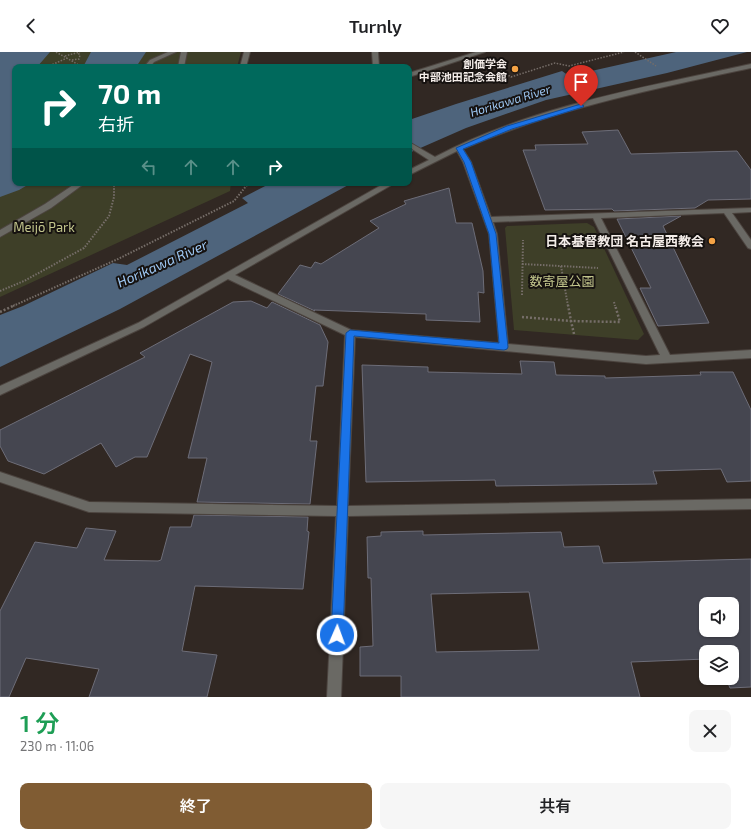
<!DOCTYPE html>
<html lang="ja">
<meta charset="utf-8">
<style>
:root{--surface:#fff;--page:#f6f6f6;--text:#202124;--muted:#757577;--accent:#805c33}
body{margin:0;font-family:"Exo 2","Noto Sans JP",sans-serif;background:var(--page);color:var(--text);height:100vh;display:flex;flex-direction:column;font-size:15px;white-space:nowrap}
*{box-sizing:border-box;margin:0}
p{font-size:13px;color:var(--muted)}
.icon{flex:none;width:22px;height:22px;fill:none;stroke:currentColor;stroke-width:2;stroke-linecap:round;stroke-linejoin:round}
.map{position:relative;height:645px;overflow:hidden}
.panel{display:flex;flex-direction:column;background:var(--surface);flex:1}
.panel>*{flex:none}
.guide{position:absolute;left:12px;top:12px;width:400px;height:122px;border-radius:8px;box-shadow:0 1px 3px #0004;background:#00695c;color:#fff;overflow:hidden}
.tools{position:absolute;left:699px;top:545px;display:grid;gap:8px}
.tools a{display:grid;place-items:center;width:40px;height:40px;border-radius:8px;background:var(--surface);box-shadow:0 1px 3px #0004;font-size:20px}
.pin{position:absolute;display:grid;place-items:center;width:34px;height:34px;color:#fff;margin:-41px -17px;border-radius:50% 50% 50% 0;rotate:-45deg;box-shadow:0 0 4px #0007}
.pin .icon{rotate:45deg}
.me{position:absolute;width:44px;margin:-22px;rotate:2deg;stroke-linejoin:round;filter:drop-shadow(0 0 3px #0008)}
.turn{display:flex;align-items:center;gap:14px;height:84px;padding:0 20px;font-size:18px}
.turn .icon{width:52px;height:52px;stroke-width:2.5}
.turn b{display:block;font-size:28px;line-height:34px}
.lanes{display:flex;align-items:center;height:38px;padding:0 20px;background:#0003;justify-content:center;gap:20px;direction:ltr}
.lanes .off{opacity:.35}
.round{display:grid;place-items:center;flex:none;width:42px;height:42px;border-radius:8px;background:var(--page)}
.overview{display:flex;align-items:center;justify-content:space-between;height:68px;padding:0 20px}
h1{font-size:24px;font-weight:600;line-height:30px;color:#1e9e55}
.cta{display:flex;gap:8px;margin-top:auto;padding:8px 20px}
.cta a{flex:1;height:46px;border-radius:8px;background:var(--accent);color:#fff;font-size:16px;font-weight:600;line-height:46px;text-align:center}
.cta a+a{background:var(--page);color:var(--text)}
header{display:flex;justify-content:space-between;align-items:center;height:52px;padding:0 20px;background:var(--surface);font-size:18px;font-weight:600}
.map>svg:first-child{display:block}
</style>
<header><svg class="icon" aria-label="back" viewBox="0 0 24 24"><path d="M15 5l-7 7 7 7"/></svg>Turnly<svg class="icon" aria-label="heart" viewBox="0 0 24 24"><path d="M12 20l-8-8c-3-5 5-10 8-4 3-6 11-1 8 4z"/></svg></header>
<div class="map">
<svg width="751" height="645" viewBox="0 0 751 645">
<rect width="100%" height="100%" fill="#312823"/>
<g fill="#3e3f28">
<path d="M 0,0 L 241,0 L 237,15 L 15,15 L 15,131 L 231,131 L 230,139 L 0,245 Z"/>
<path d="M 587,171 L 594,175 L 644,282 L 638,288 L 514,278 L 505,176 L 507,174 Z"/>
</g>
<g fill="#4e647c">
<path d="M 0,0 L 50,0 L 37,15 L 15,15 L 15,131 L 31,131 L 19,138 L 0,145 Z"/>
<path d="M 91,0 L 146,0 L 136,15 L 83,15 Z"/>
<path d="M 676,0 L 747,0 L 667,21 L 546,48 L 466,76 L 409,101 L 409,68 L 456,52 L 562,19 L 569,24 Z"/>
<path d="M 271,131 L 352,131 L 120,257 L 0,315 L 0,263 L 23,254 L 113,211 L 127,213 L 248,151 L 242,146 Z"/>
</g>
<g fill="#454650" stroke="#6d6d78" fill-rule="evenodd">
<path d="M 618,78 L 631,102 L 737,99 L 751,118 L 751,147 L 708,148 L 695,156 L 614,159 L 612,157 L 545,158 L 523,98 L 536,98 L 535,93 L 588,92 L 582,80 Z"/>
<path d="M 449,136 L 456,171 L 472,171 L 483,219 L 484,241 L 478,240 L 480,270 L 426,268 L 426,262 L 314,258 L 315,259 L 278,242 L 300,213 L 311,216 L 315,210 L 321,212 L 379,176 L 370,169 L 406,152 L 404,149 Z"/>
<path d="M 681,164 L 663,174 L 709,271 L 658,274 L 640,236 L 651,236 L 617,167 Z"/>
<path d="M 251,249 L 267,256 L 272,250 L 320,273 L 328,290 L 323,334 L 316,334 L 310,389 L 317,389 L 310,452 L 197,450 L 207,406 L 188,406 L 212,310 L 190,302 L 147,405 L 135,405 L 116,415 L 101,391 L 44,422 L 8,409 L 0,394 L 0,378 L 145,305 L 140,301 L 233,250 Z"/>
<path d="M 520,309 L 554,310 L 556,323 L 605,324 L 605,326 L 701,323 L 700,320 L 733,320 L 751,358 L 751,429 L 727,430 L 721,417 L 653,419 L 657,432 L 496,434 L 495,428 L 366,430 L 362,313 L 428,315 L 428,320 L 522,322 Z"/>
<path d="M 194,463 L 308,465 L 307,479 L 309,480 L 303,537 L 195,534 L 182,599 L 217,603 L 207,645 L 89,645 L 99,617 L 26,606 L 9,645 L 0,645 L 0,559 L 35,490 L 77,496 L 86,476 L 116,479 L 104,508 L 158,509 L 161,508 L 170,475 L 191,475 Z"/>
<path d="M 423,479 L 423,483 L 561,480 L 564,495 L 599,494 L 603,511 L 751,507 L 751,635 L 730,636 L 726,626 L 732,626 L 732,600 L 706,600 L 706,607 L 631,610 L 640,645 L 401,645 L 401,624 L 360,624 L 360,595 L 373,594 L 371,526 L 368,526 L 367,485 L 381,484 L 381,480 ZM 529,540 L 539,598 L 436,600 L 431,542 ZM 706,552 L 732,552 L 732,578 L 706,578 Z"/>
</g>
<g fill="none" stroke-linecap="round" stroke-linejoin="round">
<g stroke="#4c443f" stroke-width="2">
<g id="minor">
<path d="M 168,0 L 176,0 L 154,10 L 150,15 L 144,15 L 150,8 Z"/>
<path d="M 181,0 L 187,0 L 184,15 L 178,15 Z"/>
<path d="M 244,0 L 250,0 L 246,15 L 240,15 Z"/>
<path d="M 372,0 L 378,0 L 379,15 L 373,15 Z"/>
<path d="M 476,0 L 485,0 L 409,25 L 409,21 Z"/>
<path d="M 751,12 L 751,16 C 653,37 555,57 463,97 L 471,110 L 491,165 L 751,156 L 751,160 L 732,161 L 751,188 L 751,197 L 748,196 L 724,161 L 601,166 L 670,303 L 751,298 L 751,306 L 646,312 L 355,285 L 348,454 L 751,447 L 751,457 L 348,464 L 341,645 L 327,645 L 336,464 L 89,460 L 0,430 L 0,420 L 89,450 L 337,454 L 345,283 L 228,227 L 144,275 L 0,343 L 0,334 L 138,271 L 385,131 L 395,131 L 235,223 L 351,278 L 499,291 L 489,182 L 463,110 L 457,99 L 409,123 L 409,118 L 429,108 L 409,95 L 409,90 L 435,105 C 532,54 645,35 751,12 ZM 593,166 L 660,303 L 646,304 L 508,292 L 497,182 L 493,170 Z"/>
<path d="M 76,131 L 85,131 L 51,156 L 0,185 L 0,178 L 45,152 Z"/>
</g>
</g>
<g stroke="#766e69" stroke-width="1.5" stroke-dasharray="1.5 1.5" stroke-linecap="butt">
<path d="M 56,0 L 77,12 L 77,15"/>
<path d="M 635,0 L 656,14"/>
<path d="M 65,4 L 80,0"/>
<path d="M 72,8 L 79,7 L 80,3 L 78,1"/>
<path d="M 493,14 L 511,25 L 555,11 L 569,14 L 624,0"/>
<path d="M 47,15 L 67,6"/>
</g>
<g stroke="#766e69" stroke-width="2" stroke-dasharray="1.5 1.5" stroke-linecap="butt">
<path d="M 522,212 L 598,216"/>
<path d="M 561,214 L 568,254"/>
<path d="M 0,239 L 24,229 L 84,196 L 109,164 L 114,145 L 114,131"/>
<path d="M 522,243 L 523,188"/>
<path d="M 614,250 L 615,254"/>
<path d="M 13,254 L 118,207 L 234,149 L 247,133 L 251,131"/>
</g>
<g stroke="#766e69" stroke-width="2.5" stroke-dasharray="2 2" stroke-linecap="butt">
<path d="M 0,260 L 15,253"/>
<path d="M 522,265 L 571,269 L 568,253"/>
<path d="M 574,282 L 571,269 L 620,270 L 615,253"/>
</g>
<use href="#minor" fill="#6a6964" fill-rule="evenodd"/>
</g>
<path fill="#1a73e8" stroke="#114b97" d="M 581,52 L 584,54 L 583,55 L 512,77 L 463,97 L 471,110 L 496,182 L 508,295 L 507,297 L 504,298 L 354,284 L 343,583 L 341,587 L 337,589 L 333,587 L 331,583 L 346,281 L 350,278 L 499,291 L 489,182 L 464,110 L 456,96 L 507,74 Z"/>
<g fill="#f5a345" stroke="#161210" stroke-width="1.5">
<circle cx="515" cy="17" r="4"/>
<circle cx="712" cy="189" r="4"/>
</g>
<g text-anchor="middle" dominant-baseline="central" stroke-width="4" stroke-linejoin="round" paint-order="stroke">
<g font-size="11" font-weight="bold" fill="#f4ede9" stroke="#161210" text-anchor="end">
<text x="507" y="11">創価学会<tspan x="507" dy="13">中部池田記念会館</tspan></text>
</g>
<g font-size="12" font-style="italic" fill="#9ec8f4" stroke="#161210">
<text transform="translate(510 48) rotate(-17)">Horikawa River</text>
</g>
<g font-size="13" fill="#c2c58c" stroke="#161210">
<text x="44" y="175">Meijō Park</text>
<text x="562" y="229">数寄屋公園</text>
</g>
<g font-size="13" font-weight="bold" fill="#f4ede9" stroke="#161210" text-anchor="end">
<text x="704" y="189">日本基督教団 名古屋西教会</text>
</g>
<g font-size="14" font-style="italic" fill="#9ec8f4" stroke="#161210">
<text transform="translate(162 211) rotate(-24)">Horikawa River</text>
</g>
</g>
</svg>
<div class="tools">
<a><svg class="icon" aria-label="sound" viewBox="0 0 24 24"><path d="M4 9h4l5-4v14l-5-4H4zM17 9q2 3 0 6"/></svg></a>
<a><svg class="icon" aria-label="layers" viewBox="0 0 24 24"><path d="M12 4l9 5-9 5-9-5zM3 14l9 5 9-5"/></svg></a>
</div>
<div class="pin" style="left:581px;top:54px;background:#d93025"><svg class="icon" aria-label="arrive" viewBox="0 0 24 24"><path d="M6 21V4h12l-3 4 3 4H6"/></svg></div>
<svg class="me" style="left:337px;top:583px" viewBox="-20 -20 40 40"><circle r="17" fill="#1a73e8" stroke="#fff" stroke-width="3"/><path d="M0-11L8 9 0 5-8 9z" fill="#fff"/></svg>
<div class="guide">
<div class="turn"><svg class="icon" aria-label="right" viewBox="0 0 24 24"><path d="M7 20v-9h11M14 6l5 5-5 5"/></svg><div><b>70 m</b>右折</div></div>
<div class="lanes"><svg class="icon off" aria-label="left" viewBox="0 0 24 24"><path d="M17 20v-9H6M10 6l-5 5 5 5"/></svg><svg class="icon off" aria-label="ahead" viewBox="0 0 24 24"><path d="M12 20V5M6 11l6-6 6 6"/></svg><svg class="icon off" aria-label="ahead" viewBox="0 0 24 24"><path d="M12 20V5M6 11l6-6 6 6"/></svg><svg class="icon" aria-label="right" viewBox="0 0 24 24"><path d="M7 20v-9h11M14 6l5 5-5 5"/></svg></div>
</div>
</div>
<section class="panel">
<div class="overview"><div><h1>1 分</h1><p>230 m · 11:06</p></div><a class="round"><svg class="icon" aria-label="close" viewBox="0 0 24 24"><path d="M6 6l12 12M18 6L6 18"/></svg></a></div>
<div class="cta"><a>終了</a><a>共有</a></div>
</section>
